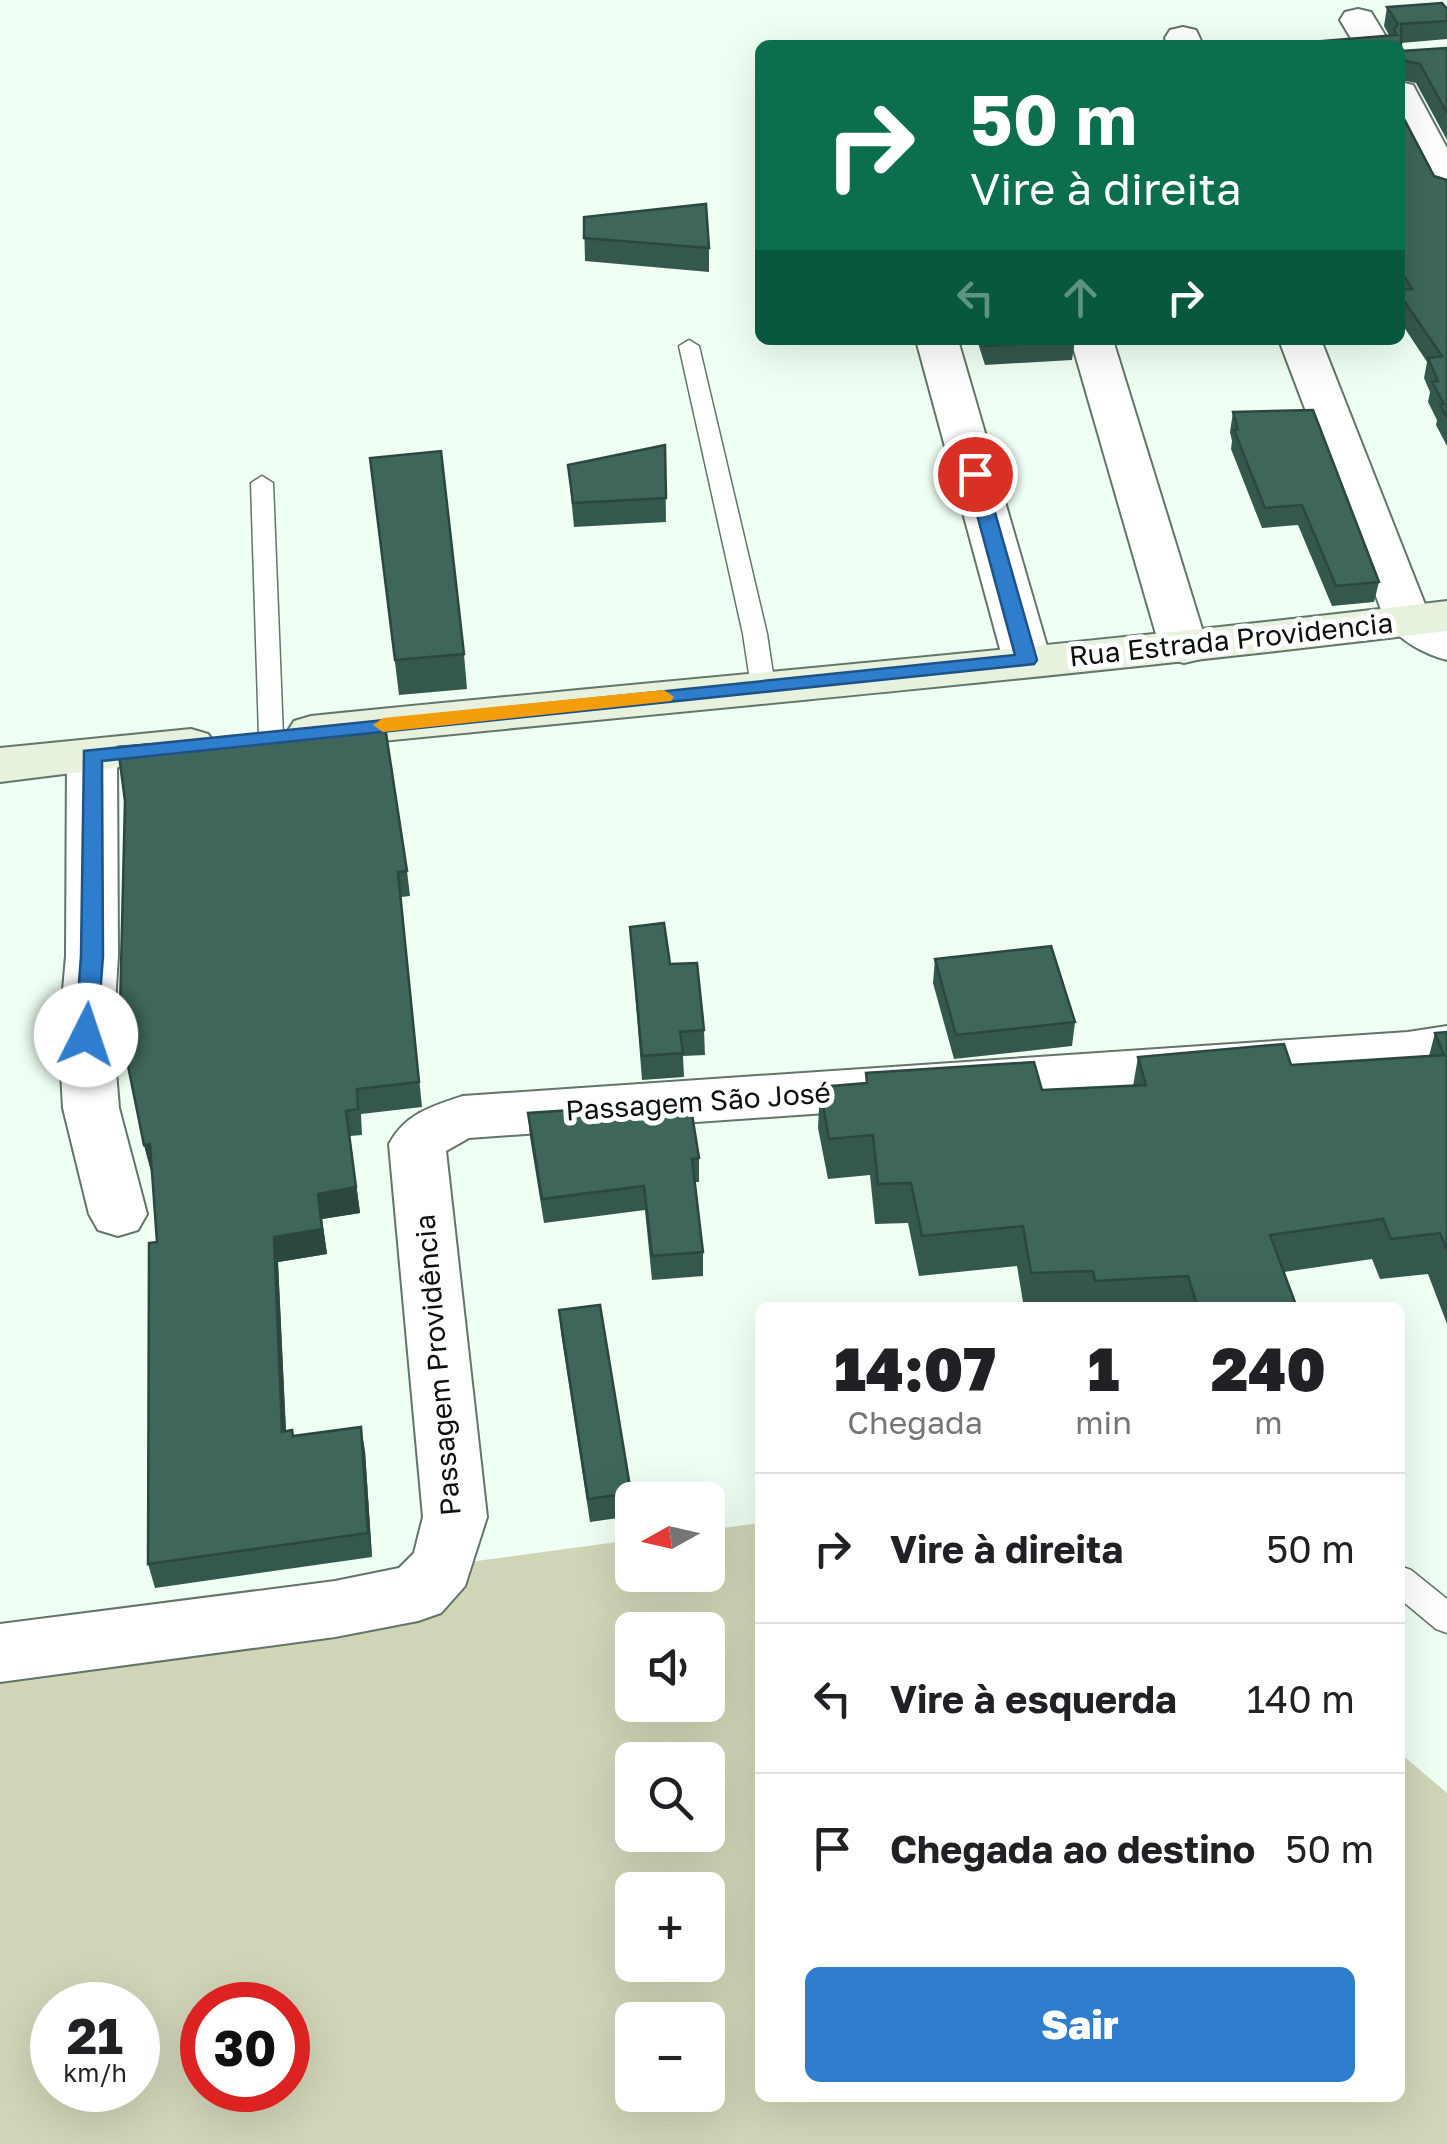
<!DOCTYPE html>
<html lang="pt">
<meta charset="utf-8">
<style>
:root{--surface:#fff;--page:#f2f2f2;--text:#202124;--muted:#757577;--line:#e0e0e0;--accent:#2f7ece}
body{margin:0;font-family:"Golos Text",sans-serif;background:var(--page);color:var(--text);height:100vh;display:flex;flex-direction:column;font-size:38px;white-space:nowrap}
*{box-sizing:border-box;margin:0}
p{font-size:32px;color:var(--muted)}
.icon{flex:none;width:55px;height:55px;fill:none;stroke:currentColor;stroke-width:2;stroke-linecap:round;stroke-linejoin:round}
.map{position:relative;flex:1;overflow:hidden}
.panel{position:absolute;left:755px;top:1302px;width:650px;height:800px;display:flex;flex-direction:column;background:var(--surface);border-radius:15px;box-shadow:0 10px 40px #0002}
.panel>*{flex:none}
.guide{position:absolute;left:755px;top:40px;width:650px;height:305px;border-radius:15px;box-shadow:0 10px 40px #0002;background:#0b6e4f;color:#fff;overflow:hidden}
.needle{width:65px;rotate:262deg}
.tools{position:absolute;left:615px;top:1482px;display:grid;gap:20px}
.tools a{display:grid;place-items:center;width:110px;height:110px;border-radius:15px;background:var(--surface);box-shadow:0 10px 40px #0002;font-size:50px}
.speed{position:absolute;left:30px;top:1982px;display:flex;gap:20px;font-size:50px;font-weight:700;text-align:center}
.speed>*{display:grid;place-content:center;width:130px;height:130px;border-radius:50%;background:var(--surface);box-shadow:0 10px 40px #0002;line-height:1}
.speed small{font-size:25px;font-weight:400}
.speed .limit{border:15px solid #d22;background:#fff;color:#111}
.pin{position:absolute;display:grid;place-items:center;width:85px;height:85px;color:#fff;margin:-42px;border:5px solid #fff;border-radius:50%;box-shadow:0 2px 10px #0007}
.me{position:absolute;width:110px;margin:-55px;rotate:4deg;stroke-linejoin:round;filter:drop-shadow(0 0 8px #0008)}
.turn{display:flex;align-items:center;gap:35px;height:210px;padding:0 50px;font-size:45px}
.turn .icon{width:130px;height:130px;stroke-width:2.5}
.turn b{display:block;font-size:70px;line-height:85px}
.lanes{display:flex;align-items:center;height:95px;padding:0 50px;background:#0003;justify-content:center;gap:50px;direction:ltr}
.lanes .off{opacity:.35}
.eta{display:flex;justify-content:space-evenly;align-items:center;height:170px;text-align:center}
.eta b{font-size:60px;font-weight:800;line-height:70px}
.cta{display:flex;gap:20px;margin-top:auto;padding:20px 50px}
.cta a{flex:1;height:115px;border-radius:15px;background:var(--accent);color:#fff;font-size:40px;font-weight:800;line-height:115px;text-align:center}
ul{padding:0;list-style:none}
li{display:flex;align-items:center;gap:30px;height:150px;padding:0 50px;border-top:2px solid var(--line)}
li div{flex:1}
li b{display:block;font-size:38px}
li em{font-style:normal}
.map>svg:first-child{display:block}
</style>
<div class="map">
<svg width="1447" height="2144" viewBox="0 0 1447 2144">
<rect width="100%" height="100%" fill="#effff3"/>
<path fill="#d0d5b8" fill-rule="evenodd" d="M 760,1523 L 760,2098 L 1400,2098 L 1400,1753 L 1447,1793 L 1447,2144 L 0,2144 L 0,1625 L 632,1540 L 632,1575 L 708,1575 L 708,1530 ZM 632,1630 L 708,1630 L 708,1705 L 632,1705 ZM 632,1760 L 708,1760 L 708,1835 L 632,1835 ZM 632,1890 L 708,1890 L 708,1965 L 632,1965 ZM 52,2005 L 138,2005 L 138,2090 L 52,2090 ZM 202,2005 L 288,2005 L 288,2090 L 202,2090 ZM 632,2020 L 708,2020 L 708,2095 L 632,2095 Z"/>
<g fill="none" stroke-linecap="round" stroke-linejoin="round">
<g stroke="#637468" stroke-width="3">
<g id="service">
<path d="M 689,340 L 699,346 L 767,634 L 775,687 L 763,695 L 751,687 L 743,634 L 679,346 Z"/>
<path d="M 262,476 L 273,483 L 283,736 L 271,744 L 259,736 L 251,483 Z"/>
<path d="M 1400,1566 L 1411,1570 L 1447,1599 L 1447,1633 L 1436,1629 L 1400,1599 Z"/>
</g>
</g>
<g stroke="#637468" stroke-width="4">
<g id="minor">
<path d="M 1358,9 L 1371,12 L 1391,45 L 1355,45 L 1340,20 L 1345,12 Z"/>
<path d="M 1183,27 L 1196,30 L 1203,45 L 1167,45 L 1165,38 L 1170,30 Z"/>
<path d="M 1400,82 L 1413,85 L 1447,148 L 1447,198 L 1433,194 L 1400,131 Z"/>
<path d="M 916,340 L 958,340 L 1051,660 L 1044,671 L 1027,675 L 1010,671 L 1003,660 Z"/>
<path d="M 1071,340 L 1113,340 L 1208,648 L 1201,659 L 1184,663 L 1167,659 L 1160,648 Z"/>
<path d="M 1279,340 L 1321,340 L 1428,612 L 1447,624 L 1447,660 C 1424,654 1398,640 1385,620 Z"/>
<path d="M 92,740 L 109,744 L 117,756 L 118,956 L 113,1035 L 119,1108 L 147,1214 L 138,1230 L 118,1236 L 98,1230 L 89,1214 L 63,1108 L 59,1035 L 66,956 L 67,756 L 75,744 Z"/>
<path d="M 1447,1026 L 1447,1066 L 1408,1072 L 469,1138 L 446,1151 L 487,1517 L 465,1586 L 441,1613 L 418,1621 L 335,1637 L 0,1682 L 0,1624 L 335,1581 L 399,1568 L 414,1553 L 423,1517 L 389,1144 C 405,1114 432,1106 463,1096 L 1408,1032 Z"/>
</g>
</g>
<g stroke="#637468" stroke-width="4">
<g id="secondary">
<path d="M 1447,601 L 1447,631 C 1069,677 690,710 311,748 L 294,743 L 287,732 L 294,721 L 311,716 C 690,678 1069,647 1447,601 Z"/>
<path d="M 191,729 L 208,734 L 216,745 L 208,756 L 0,782 L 0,748 Z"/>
</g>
</g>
<use href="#service" fill="#fff" fill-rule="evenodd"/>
<use href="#minor" fill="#fff" fill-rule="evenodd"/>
<use href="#secondary" fill="#e6f2de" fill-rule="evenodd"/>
</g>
<g fill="#35584d">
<path d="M 1387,7 L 1447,9 L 1447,39 L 1401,43 L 1401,51 L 1447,48 L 1447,140 L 1416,83 L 1401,80 L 1401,113 L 1434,176 L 1447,180 L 1447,446 L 1436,425 L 1437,420 L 1428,402 L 1430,392 L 1424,378 L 1427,362 L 1400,321 L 1400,45 L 1296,45 L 1297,43 L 1389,35 L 1384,26 Z"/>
<path d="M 584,217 L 709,248 L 709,272 L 585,261 Z"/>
<path d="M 977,340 L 1075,340 L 1072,360 L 985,365 Z"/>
<path d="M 1233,412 L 1379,582 L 1374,602 L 1332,606 L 1298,525 L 1262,528 L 1231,449 L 1232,441 L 1230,432 Z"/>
<path d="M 665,445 L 666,522 L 574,527 L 568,465 Z"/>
<path d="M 370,458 L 464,654 L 467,689 L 399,695 Z"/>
<path d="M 342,729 L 407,871 L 410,896 L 401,897 L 422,1107 L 361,1114 L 362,1135 L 350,1136 L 360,1213 L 322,1219 L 327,1254 L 278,1262 L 286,1431 L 293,1436 L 365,1451 L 372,1557 L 155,1588 L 148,1564 L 157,1242 L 152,1171 L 151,1171 L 144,1145 L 120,1010 Z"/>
<path d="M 630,927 L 670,964 L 704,1030 L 705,1055 L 683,1056 L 684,1077 L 642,1080 Z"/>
<path d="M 935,959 L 1075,1022 L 1072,1046 L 954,1059 L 933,983 Z"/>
<path d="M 1447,1032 L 1447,1324 L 1428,1274 L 1380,1279 L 1372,1259 L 1284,1272 L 1297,1308 L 1024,1308 L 1017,1266 L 919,1276 L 908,1223 L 875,1224 L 870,1175 L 828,1179 L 818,1128 L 820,1087 L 866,1083 L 866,1073 L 1042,1090 L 1133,1086 L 1138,1057 L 1291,1065 L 1429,1056 L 1435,1033 Z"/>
<path d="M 528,1114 L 699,1158 L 699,1182 L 694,1182 L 703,1252 L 703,1276 L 652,1280 L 645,1210 L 544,1223 L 530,1137 Z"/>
<path d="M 559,1310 L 631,1493 L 632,1516 L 590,1522 L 561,1333 Z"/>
</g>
<g fill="#2b473f">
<path d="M 346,1111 L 360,1213 L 322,1219 L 327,1254 L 278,1262 L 287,1456 L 282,1432 L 274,1237 L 318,1194 Z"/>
<path d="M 150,1144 L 156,1170 L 151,1171 L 144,1145 Z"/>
<path d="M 361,1427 L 365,1451 L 372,1557 L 368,1533 Z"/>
</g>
<g fill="#3e665a" stroke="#2b473f" stroke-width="2.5">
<path d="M 1442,3 L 1447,9 L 1447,21 L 1401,24 L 1401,51 L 1447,48 L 1447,113 L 1420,64 L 1401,60 L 1401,113 L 1434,176 L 1447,180 L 1447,417 L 1440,405 L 1444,404 L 1432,382 L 1438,381 L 1428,358 L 1442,356 L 1400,295 L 1400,290 L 1412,289 L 1400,269 L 1400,45 L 1298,45 L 1297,43 L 1397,35 L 1394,30 L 1398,24 L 1387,7 Z"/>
<path d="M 706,204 L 709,248 L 584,238 L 584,217 Z"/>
<path d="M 985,340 L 1075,340 L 986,346 Z"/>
<path d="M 1313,410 L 1379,582 L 1336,586 L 1302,505 L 1265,508 L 1234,430 L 1238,429 L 1233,412 Z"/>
<path d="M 665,445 L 666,498 L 573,503 L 568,465 Z"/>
<path d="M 441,451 L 464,654 L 395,660 L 370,458 Z"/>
<path d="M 384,720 L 407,871 L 398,872 L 419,1082 L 357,1089 L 358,1109 L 346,1111 L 356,1187 L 318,1194 L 322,1229 L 274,1237 L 282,1432 L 292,1430 L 293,1436 L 361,1427 L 368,1533 L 148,1564 L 149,1243 L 157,1242 L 150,1144 L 144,1145 L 117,1011 L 120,1010 L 125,801 L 118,747 L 342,729 Z"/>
<path d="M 664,923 L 670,964 L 697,963 L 704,1030 L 680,1032 L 683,1053 L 642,1056 L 630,927 Z"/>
<path d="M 1051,946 L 1075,1022 L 956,1035 L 935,959 Z"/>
<path d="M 1447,1032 L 1447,1250 L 1440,1233 L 1391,1239 L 1383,1219 L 1270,1235 L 1297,1308 L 1198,1308 L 1188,1276 L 1095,1281 L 1093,1271 L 1031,1273 L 1023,1226 L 922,1236 L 911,1183 L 878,1184 L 873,1135 L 829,1139 L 820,1087 L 867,1083 L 866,1073 L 1034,1062 L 1042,1090 L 1146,1085 L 1138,1057 L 1284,1044 L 1291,1065 L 1444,1055 L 1435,1033 Z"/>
<path d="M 690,1102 L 699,1158 L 692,1159 L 703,1252 L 652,1256 L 644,1186 L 542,1199 L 528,1113 Z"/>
<path d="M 600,1305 L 631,1493 L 588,1499 L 559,1310 Z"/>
</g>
<path fill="#2f7ece" stroke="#1f5286" stroke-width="2.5" d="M 975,469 L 984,474 L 1037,660 L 1034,664 L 102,761 L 103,956 L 97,1035 L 94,1041 L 78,1041 L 75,1035 L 81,956 L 84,751 L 1015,655 L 966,474 Z"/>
<path fill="#f59e0b" d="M 664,690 L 674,697 L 671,701 L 383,732 L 373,725 L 383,718 Z"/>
<g text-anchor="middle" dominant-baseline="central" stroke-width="10" stroke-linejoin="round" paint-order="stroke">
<g font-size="28" fill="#0b110c" stroke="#fff">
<text transform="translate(1231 639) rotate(-6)">Rua Estrada Providencia</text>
<text transform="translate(698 1101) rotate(-4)">Passagem São José</text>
<text transform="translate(437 1365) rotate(-95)">Passagem Providência</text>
</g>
</g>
</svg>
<div class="tools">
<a><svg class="needle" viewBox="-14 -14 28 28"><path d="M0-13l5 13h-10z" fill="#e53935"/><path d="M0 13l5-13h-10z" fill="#757577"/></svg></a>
<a><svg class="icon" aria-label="sound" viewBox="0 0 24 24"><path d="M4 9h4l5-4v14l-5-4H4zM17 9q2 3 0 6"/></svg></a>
<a><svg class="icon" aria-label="search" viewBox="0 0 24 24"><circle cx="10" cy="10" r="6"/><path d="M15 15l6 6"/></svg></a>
<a>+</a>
<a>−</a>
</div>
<div class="speed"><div>21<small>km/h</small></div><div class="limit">30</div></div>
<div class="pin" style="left:975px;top:474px;background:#d93025"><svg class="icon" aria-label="arrive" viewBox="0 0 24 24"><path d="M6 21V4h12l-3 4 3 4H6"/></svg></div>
<svg class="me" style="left:86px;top:1035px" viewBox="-20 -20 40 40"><circle r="19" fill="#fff"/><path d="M0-13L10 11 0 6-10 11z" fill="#2f7ece"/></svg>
<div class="guide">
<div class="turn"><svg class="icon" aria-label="right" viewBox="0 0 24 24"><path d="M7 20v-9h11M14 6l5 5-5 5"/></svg><div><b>50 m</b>Vire à direita</div></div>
<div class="lanes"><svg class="icon off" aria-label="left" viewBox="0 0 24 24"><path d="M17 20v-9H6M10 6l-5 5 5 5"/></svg><svg class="icon off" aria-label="ahead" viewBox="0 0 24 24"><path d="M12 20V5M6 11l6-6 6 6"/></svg><svg class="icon" aria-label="right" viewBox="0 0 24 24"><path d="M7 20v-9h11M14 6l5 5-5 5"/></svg></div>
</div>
<section class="panel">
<div class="eta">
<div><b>14:07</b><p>Chegada</p></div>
<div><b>1</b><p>min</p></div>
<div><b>240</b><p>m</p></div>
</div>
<ul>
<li><svg class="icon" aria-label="right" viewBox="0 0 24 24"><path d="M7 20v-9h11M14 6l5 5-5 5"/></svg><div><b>Vire à direita</b></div><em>50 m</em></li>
<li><svg class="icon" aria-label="left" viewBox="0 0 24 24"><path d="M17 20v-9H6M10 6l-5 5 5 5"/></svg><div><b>Vire à esquerda</b></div><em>140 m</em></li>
<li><svg class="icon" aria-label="arrive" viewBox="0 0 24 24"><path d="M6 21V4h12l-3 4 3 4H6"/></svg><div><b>Chegada ao destino</b></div><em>50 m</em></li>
</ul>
<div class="cta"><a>Sair</a></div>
</section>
</div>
